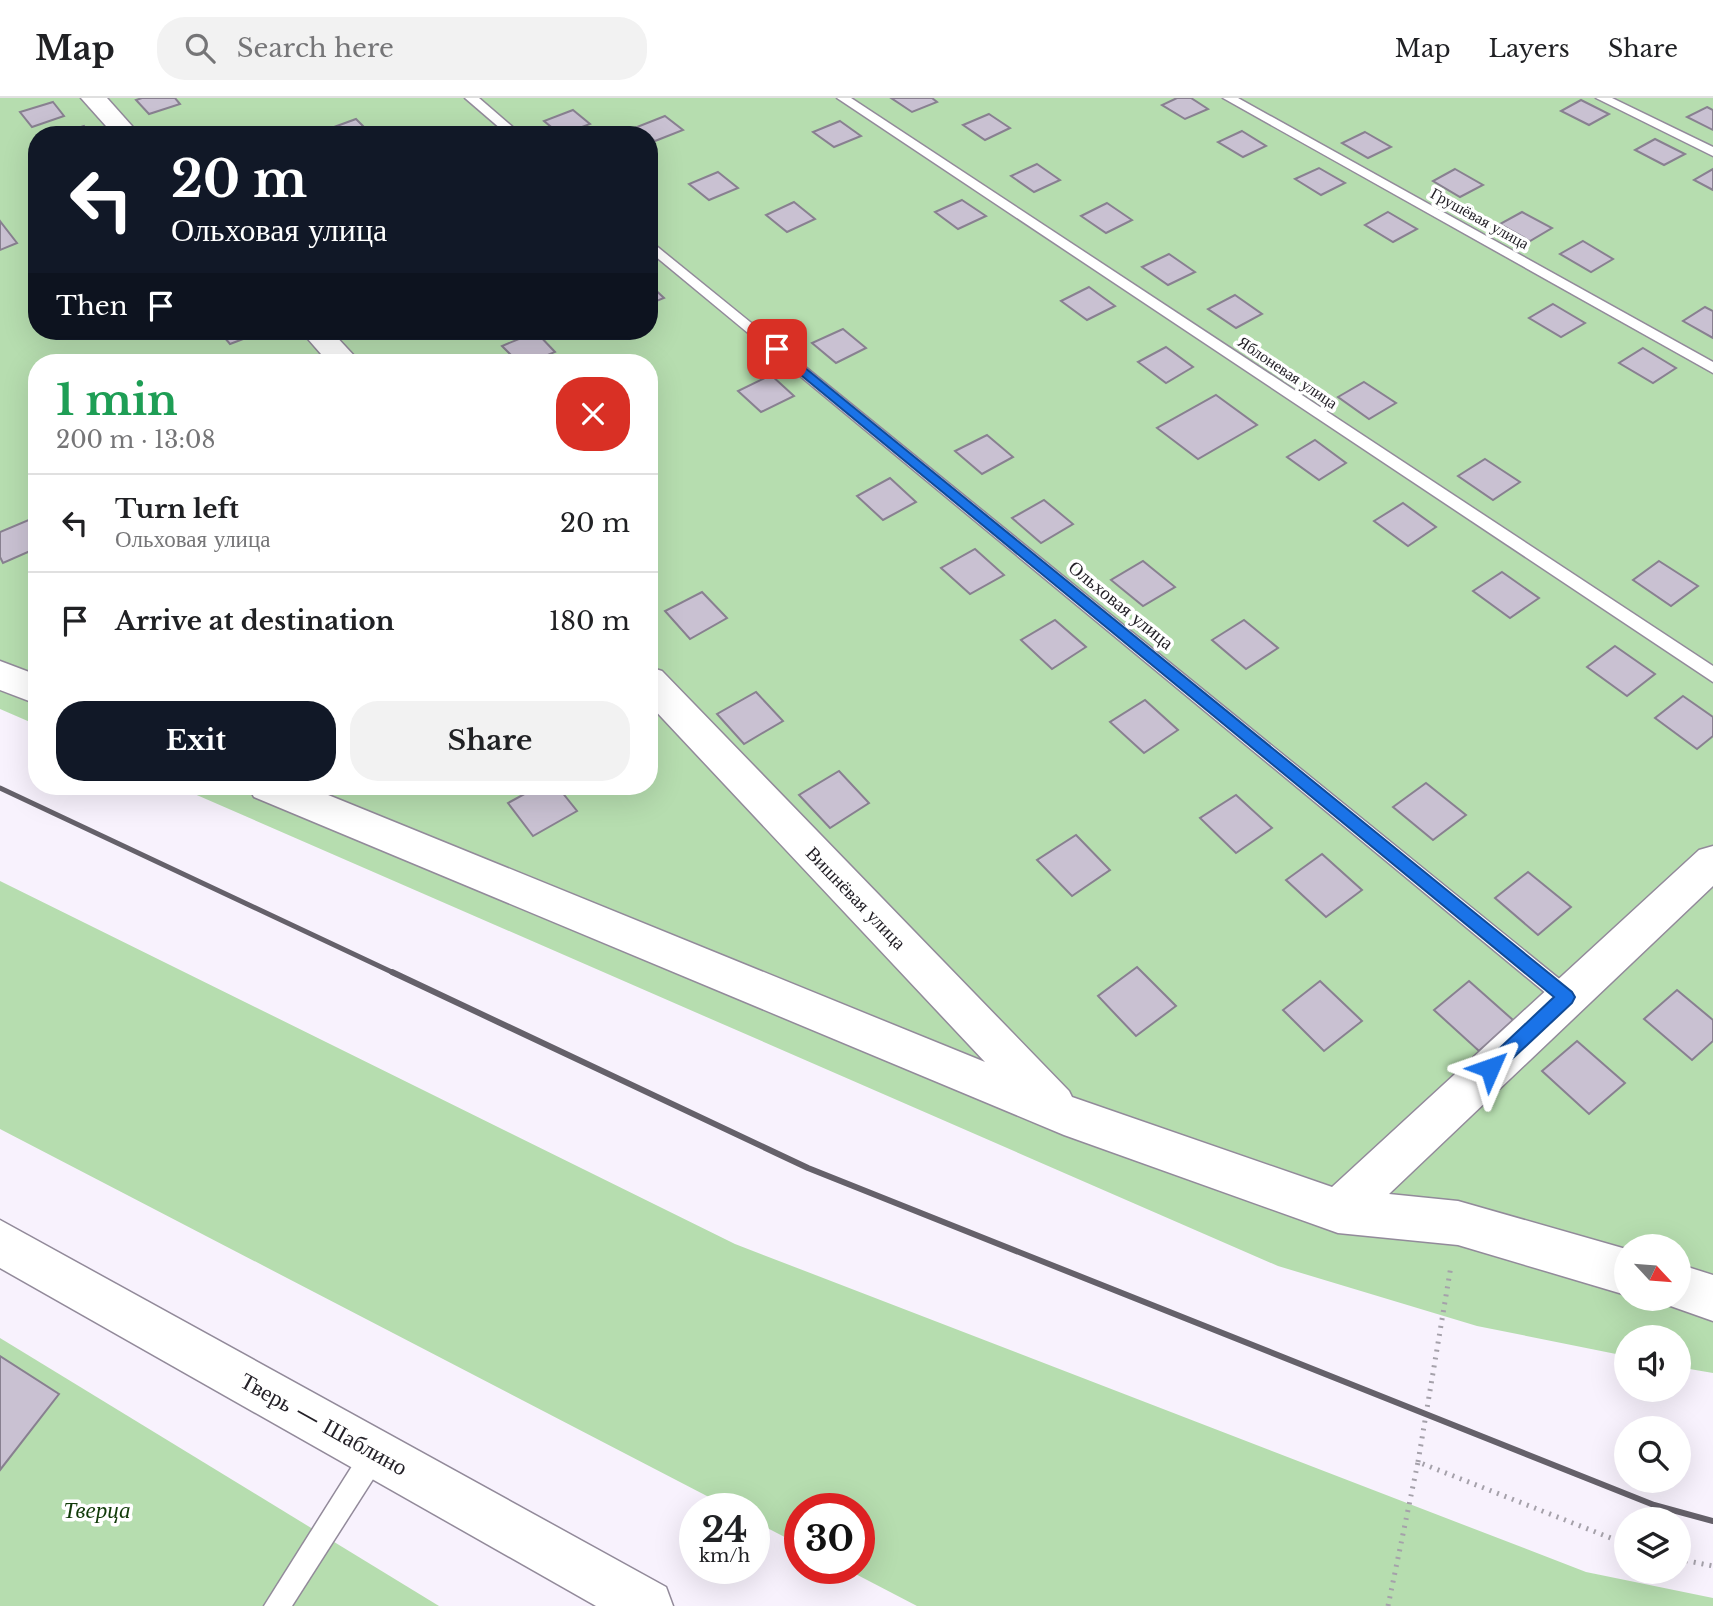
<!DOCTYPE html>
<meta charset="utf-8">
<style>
:root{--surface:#fff;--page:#f2f2f2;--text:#202124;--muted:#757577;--line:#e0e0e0;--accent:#111827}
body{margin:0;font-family:"Libre Baskerville",serif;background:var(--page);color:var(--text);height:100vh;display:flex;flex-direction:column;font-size:26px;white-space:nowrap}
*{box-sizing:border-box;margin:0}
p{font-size:23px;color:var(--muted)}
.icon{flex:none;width:38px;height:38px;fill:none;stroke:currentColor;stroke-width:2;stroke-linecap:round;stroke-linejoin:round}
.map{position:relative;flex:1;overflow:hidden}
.panel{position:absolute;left:28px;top:256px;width:630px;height:441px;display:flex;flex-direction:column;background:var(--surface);border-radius:28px;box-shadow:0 7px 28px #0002}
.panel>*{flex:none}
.top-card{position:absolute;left:28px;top:28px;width:630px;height:214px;border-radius:28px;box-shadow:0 7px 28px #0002;background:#111827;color:#fff;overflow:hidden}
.needle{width:46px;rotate:116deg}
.controls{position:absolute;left:1614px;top:1136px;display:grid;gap:14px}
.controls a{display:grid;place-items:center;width:77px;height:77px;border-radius:50%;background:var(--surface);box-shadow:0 7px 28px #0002;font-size:35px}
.speed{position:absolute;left:679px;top:1395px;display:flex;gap:14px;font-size:35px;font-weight:700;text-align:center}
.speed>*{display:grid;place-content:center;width:91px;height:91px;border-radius:50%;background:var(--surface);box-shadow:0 7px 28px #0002;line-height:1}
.speed small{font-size:18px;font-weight:400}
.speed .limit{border:10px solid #d22;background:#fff;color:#111}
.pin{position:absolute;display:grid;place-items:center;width:60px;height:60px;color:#fff;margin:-30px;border-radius:14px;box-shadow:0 4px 10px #0006}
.me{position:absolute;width:77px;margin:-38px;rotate:47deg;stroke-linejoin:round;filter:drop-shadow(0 0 5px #0008)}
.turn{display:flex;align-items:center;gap:24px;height:147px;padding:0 28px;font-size:32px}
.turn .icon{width:91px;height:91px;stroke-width:2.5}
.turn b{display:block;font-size:49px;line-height:60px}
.then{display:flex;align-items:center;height:66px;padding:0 28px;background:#0003;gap:14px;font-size:26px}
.round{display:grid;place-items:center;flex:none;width:74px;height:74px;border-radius:28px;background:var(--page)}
.head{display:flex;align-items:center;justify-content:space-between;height:119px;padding:0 28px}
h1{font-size:42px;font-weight:700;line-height:52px;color:#1e9e55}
.button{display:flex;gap:14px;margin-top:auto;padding:14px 28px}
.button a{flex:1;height:80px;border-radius:28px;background:var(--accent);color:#fff;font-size:28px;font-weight:700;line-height:80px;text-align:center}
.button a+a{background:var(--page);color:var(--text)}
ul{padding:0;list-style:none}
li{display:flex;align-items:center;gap:21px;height:98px;padding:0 28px;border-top:2px solid var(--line)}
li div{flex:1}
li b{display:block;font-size:26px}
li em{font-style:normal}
header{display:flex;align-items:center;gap:42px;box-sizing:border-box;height:98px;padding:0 35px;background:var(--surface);border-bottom:2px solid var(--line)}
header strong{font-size:33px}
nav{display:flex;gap:38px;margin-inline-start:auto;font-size:24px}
.search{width:490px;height:63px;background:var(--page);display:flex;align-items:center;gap:18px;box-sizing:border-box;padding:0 24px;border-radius:28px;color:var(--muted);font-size:26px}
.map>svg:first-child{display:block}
</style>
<header>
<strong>Map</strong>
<div class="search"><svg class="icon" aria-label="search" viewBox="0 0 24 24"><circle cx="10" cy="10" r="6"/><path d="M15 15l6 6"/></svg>Search here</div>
<nav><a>Map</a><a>Layers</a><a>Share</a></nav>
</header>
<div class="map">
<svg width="1713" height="1508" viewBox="0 0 1713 1508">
<rect width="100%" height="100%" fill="#f8f2fd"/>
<g fill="#b6ddaf" fill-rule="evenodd">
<path d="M 0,0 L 1713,0 L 1713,1275 L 1678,1269 L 1678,1239 L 1626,1239 L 1626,1258 L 1477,1228 L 1278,1168 L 176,688 L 649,688 L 649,264 L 37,264 L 37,627 L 0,611 ZM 37,37 L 649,37 L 649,233 L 37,233 ZM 1626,1148 L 1678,1148 L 1678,1200 L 1626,1200 Z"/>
<path d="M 0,783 L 735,1146 L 1586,1474 L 1713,1500 L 1713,1508 L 917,1508 L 844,1470 L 859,1470 L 859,1410 L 800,1410 L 800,1447 L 754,1423 L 754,1410 L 730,1410 L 0,1031 Z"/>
<path d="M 0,1240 L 439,1508 L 0,1508 Z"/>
</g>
<g fill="#c9c1d2" stroke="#888090" stroke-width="2">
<path d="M 142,0 L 175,0 L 180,6 L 149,16 L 136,2 Z"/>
<path d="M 891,0 L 932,0 L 937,4 L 912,14 Z"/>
<path d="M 1177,0 L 1191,0 L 1208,11 L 1185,21 L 1162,7 Z"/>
<path d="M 1581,2 L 1609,16 L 1589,27 L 1561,13 Z"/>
<path d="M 53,4 L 64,18 L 32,29 L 20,14 Z"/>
<path d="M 1707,9 L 1713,12 L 1713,32 L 1687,19 Z"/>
<path d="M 573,12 L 590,26 L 561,37 L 544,23 Z"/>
<path d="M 989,16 L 1010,30 L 985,42 L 963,27 Z"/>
<path d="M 665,18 L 683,32 L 655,43 L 637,29 Z"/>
<path d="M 356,21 L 371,36 L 331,37 L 326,32 Z"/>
<path d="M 840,23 L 861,38 L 834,49 L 813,34 Z"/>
<path d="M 84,28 L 91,37 L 58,37 Z"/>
<path d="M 1242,33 L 1266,48 L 1243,59 L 1218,44 Z"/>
<path d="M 1365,34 L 1391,49 L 1368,60 L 1342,45 Z"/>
<path d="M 1655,41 L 1685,56 L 1664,67 L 1635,52 Z"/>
<path d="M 1037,66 L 1060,82 L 1034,94 L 1011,78 Z"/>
<path d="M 1319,70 L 1345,85 L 1321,97 L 1295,81 Z"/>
<path d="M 1455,71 L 1483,87 L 1460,99 L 1433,83 Z"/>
<path d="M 1713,71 L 1713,92 L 1694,82 Z"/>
<path d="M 718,74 L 738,90 L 709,102 L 689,86 Z"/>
<path d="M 962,102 L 986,118 L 958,131 L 935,114 Z"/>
<path d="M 794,104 L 815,121 L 787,134 L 766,117 Z"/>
<path d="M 1107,105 L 1132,122 L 1106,135 L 1081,118 Z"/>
<path d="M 1388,114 L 1417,131 L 1393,144 L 1365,127 Z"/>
<path d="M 1522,114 L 1552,130 L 1530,143 L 1500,126 Z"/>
<path d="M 0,123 L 17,145 L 0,152 Z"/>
<path d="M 1583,143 L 1613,161 L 1591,174 L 1560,156 Z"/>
<path d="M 1169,156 L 1195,174 L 1168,187 L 1142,169 Z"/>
<path d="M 649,186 L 664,200 L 649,206 Z"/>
<path d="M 1089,189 L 1115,208 L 1087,222 L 1061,203 Z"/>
<path d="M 1235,197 L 1262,216 L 1236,230 L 1208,211 Z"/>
<path d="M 1553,206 L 1585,225 L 1561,239 L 1529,220 Z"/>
<path d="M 1705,209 L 1713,213 L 1713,240 L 1683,223 Z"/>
<path d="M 843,231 L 866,250 L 836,265 L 812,245 Z"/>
<path d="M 219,233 L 264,233 L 230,246 Z"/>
<path d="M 536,234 L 555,254 L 531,264 L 518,264 L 502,248 Z"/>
<path d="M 1166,249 L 1193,269 L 1166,285 L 1138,264 Z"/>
<path d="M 1643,250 L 1676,270 L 1653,285 L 1619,265 Z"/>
<path d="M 771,277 L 794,298 L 761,314 L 738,293 Z"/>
<path d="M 1364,284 L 1396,305 L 1369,321 L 1338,299 Z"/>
<path d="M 1216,297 L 1257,327 L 1198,361 L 1157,330 Z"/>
<path d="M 987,337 L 1013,359 L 982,376 L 955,353 Z"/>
<path d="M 1315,342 L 1346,365 L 1319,382 L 1287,359 Z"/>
<path d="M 1485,361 L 1520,384 L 1493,402 L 1458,378 Z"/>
<path d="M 890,380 L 916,404 L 883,422 L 857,398 Z"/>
<path d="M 1044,402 L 1073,426 L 1041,445 L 1012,420 Z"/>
<path d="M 1403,405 L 1436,429 L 1408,448 L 1374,423 Z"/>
<path d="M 31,421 L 37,430 L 37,450 L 3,465 L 0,459 L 0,434 Z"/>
<path d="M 975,451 L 1004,477 L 970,496 L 941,470 Z"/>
<path d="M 1143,463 L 1175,489 L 1143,508 L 1111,482 Z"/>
<path d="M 1659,463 L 1698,488 L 1671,508 L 1633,482 Z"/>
<path d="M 1502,474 L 1539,500 L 1510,520 L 1473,493 Z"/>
<path d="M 702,494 L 727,520 L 690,541 L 665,513 Z"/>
<path d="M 1055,522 L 1086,549 L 1052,571 L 1021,542 Z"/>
<path d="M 1244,522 L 1278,550 L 1246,571 L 1212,542 Z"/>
<path d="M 1615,548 L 1655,576 L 1627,598 L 1587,569 Z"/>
<path d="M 756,594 L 783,623 L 744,646 L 717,616 Z"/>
<path d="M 1683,598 L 1713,619 L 1713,638 L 1697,651 L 1655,620 Z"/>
<path d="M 1145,602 L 1178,632 L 1144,655 L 1110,624 Z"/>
<path d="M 839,673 L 869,705 L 830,730 L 799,697 Z"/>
<path d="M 1426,685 L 1466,717 L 1433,742 L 1393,709 Z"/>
<path d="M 539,688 L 557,688 L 577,713 L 533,738 L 508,705 Z"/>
<path d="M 1236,697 L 1272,730 L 1236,755 L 1200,720 Z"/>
<path d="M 1076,737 L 1110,772 L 1072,798 L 1037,762 Z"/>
<path d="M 1322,756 L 1362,792 L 1326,819 L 1286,782 Z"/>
<path d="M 1528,774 L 1571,809 L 1538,837 L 1495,800 Z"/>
<path d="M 1137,869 L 1176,908 L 1136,938 L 1098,898 Z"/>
<path d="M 1320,883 L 1362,923 L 1324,953 L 1283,912 Z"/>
<path d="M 1469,883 L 1513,922 L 1479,953 L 1434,912 Z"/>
<path d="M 1677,892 L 1713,922 L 1713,943 L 1692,962 L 1644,921 Z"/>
<path d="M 1577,943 L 1625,985 L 1589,1016 L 1542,973 Z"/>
<path d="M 0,1258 L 59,1296 L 0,1372 Z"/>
</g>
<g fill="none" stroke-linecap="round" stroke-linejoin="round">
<g stroke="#928a9a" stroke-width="3">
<g id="lane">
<path d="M 465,0 L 479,0 L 522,37 L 508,37 Z"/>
<path d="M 837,0 L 851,0 L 1713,568 L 1713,584 Z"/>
<path d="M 1223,0 L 1238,0 L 1713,264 L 1713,275 Z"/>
<path d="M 1596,0 L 1612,0 L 1713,49 L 1713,58 Z"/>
<path d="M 649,142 L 1573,892 L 1576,899 L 1573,906 L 1566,908 L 1559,906 L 649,153 Z"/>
<path d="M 375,1343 L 384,1346 L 387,1355 L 384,1364 L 292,1508 L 264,1508 L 366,1346 Z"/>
</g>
</g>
<g stroke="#928a9a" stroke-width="3">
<g id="street">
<path d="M 81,0 L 107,0 L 140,37 L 114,37 Z"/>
<path d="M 301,233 L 331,233 L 360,264 L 328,264 Z"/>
<path d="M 0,563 L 37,577 L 37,606 L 0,592 Z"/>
<path d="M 649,569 L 662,573 L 1069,993 L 1072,999 L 1332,1089 L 1699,752 L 1713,748 L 1713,788 L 1389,1096 L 1458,1103 L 1626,1151 L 1626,1197 L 1458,1147 L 1338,1135 L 1064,1037 L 254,699 L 248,688 L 306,688 L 985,964 L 649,606 Z"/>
<path d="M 1678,1166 L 1713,1177 L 1713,1223 L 1662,1205 L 1660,1200 L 1678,1200 Z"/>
</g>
</g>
<g stroke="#928a9a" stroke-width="3">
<path id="secondary" d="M 0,1122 L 666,1489 L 673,1508 L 596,1508 L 0,1170 Z"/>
</g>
<g stroke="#a5a1aa" stroke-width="5" stroke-dasharray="2 6" stroke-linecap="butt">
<path d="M 1418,1364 L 1451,1168"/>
<path d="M 1678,1461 L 1713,1468"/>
<path d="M 1388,1508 L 1418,1364 L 1626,1446"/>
</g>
<use href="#lane" fill="#fff" fill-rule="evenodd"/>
<use href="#street" fill="#fff" fill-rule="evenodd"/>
<use href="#secondary" fill="#fff" fill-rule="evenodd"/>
<path stroke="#65616a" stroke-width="5" d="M 0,690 L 396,876"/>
<path stroke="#65616a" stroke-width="6" d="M 392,874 L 808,1070 L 1654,1407 L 1713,1423"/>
</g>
<path fill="#1a73e8" stroke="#114b97" stroke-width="2" d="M 777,247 L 1572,894 L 1575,899 L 1572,905 L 1496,976 L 1490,979 L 1484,976 L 1481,970 L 1484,965 L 1554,899 L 773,254 L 773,249 Z"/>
<g text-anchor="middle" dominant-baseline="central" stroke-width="7" stroke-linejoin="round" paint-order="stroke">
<g font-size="16" fill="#242128" stroke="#fff">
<text transform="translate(1480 120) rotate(29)">Грушёвая улица</text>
<text transform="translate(1288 274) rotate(34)">Яблоневая улица</text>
</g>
<g font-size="19" fill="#242128" stroke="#fff">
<text transform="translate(1121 507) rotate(39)">Ольховая улица</text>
<text transform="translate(856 800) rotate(46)">Вишнёвая улица</text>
</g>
<g font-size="23" fill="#242128" stroke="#fff">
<text transform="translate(324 1326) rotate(29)">Тверь — Шаблино</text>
</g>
<g font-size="23" font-style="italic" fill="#113b09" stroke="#fff">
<text x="97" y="1412">Тверца</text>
</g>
</g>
</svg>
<div class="controls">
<a><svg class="needle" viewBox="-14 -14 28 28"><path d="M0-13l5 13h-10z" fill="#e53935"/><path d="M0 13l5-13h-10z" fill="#757577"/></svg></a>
<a><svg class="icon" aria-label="sound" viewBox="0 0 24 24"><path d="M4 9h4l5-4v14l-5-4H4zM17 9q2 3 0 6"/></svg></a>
<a><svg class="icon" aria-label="search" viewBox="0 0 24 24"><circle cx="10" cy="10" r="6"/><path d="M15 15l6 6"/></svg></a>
<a><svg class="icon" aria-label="layers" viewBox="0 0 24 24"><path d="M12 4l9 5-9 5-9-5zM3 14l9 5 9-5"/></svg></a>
</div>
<div class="speed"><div>24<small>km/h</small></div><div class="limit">30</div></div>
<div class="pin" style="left:777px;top:251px;background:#d93025"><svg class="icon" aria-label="arrive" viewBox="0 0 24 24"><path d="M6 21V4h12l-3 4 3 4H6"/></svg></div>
<svg class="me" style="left:1490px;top:970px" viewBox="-20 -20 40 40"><path d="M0-17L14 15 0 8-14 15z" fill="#1a73e8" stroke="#fff" stroke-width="4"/></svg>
<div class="top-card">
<div class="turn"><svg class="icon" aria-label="left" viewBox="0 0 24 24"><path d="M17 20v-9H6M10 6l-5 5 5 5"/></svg><div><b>20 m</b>Ольховая улица</div></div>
<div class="then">Then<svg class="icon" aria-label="arrive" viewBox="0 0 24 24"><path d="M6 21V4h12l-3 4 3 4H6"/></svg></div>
</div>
<section class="panel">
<div class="head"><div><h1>1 min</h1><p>200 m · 13:08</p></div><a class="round" style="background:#d93025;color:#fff"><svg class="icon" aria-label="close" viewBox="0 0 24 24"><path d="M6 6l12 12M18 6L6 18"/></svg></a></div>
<ul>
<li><svg class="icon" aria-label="left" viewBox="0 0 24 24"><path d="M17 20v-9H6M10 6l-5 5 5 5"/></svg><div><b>Turn left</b><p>Ольховая улица</p></div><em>20 m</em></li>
<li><svg class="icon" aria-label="arrive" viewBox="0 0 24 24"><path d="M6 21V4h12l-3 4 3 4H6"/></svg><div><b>Arrive at destination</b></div><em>180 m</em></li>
</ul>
<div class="button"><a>Exit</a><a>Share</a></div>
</section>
</div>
